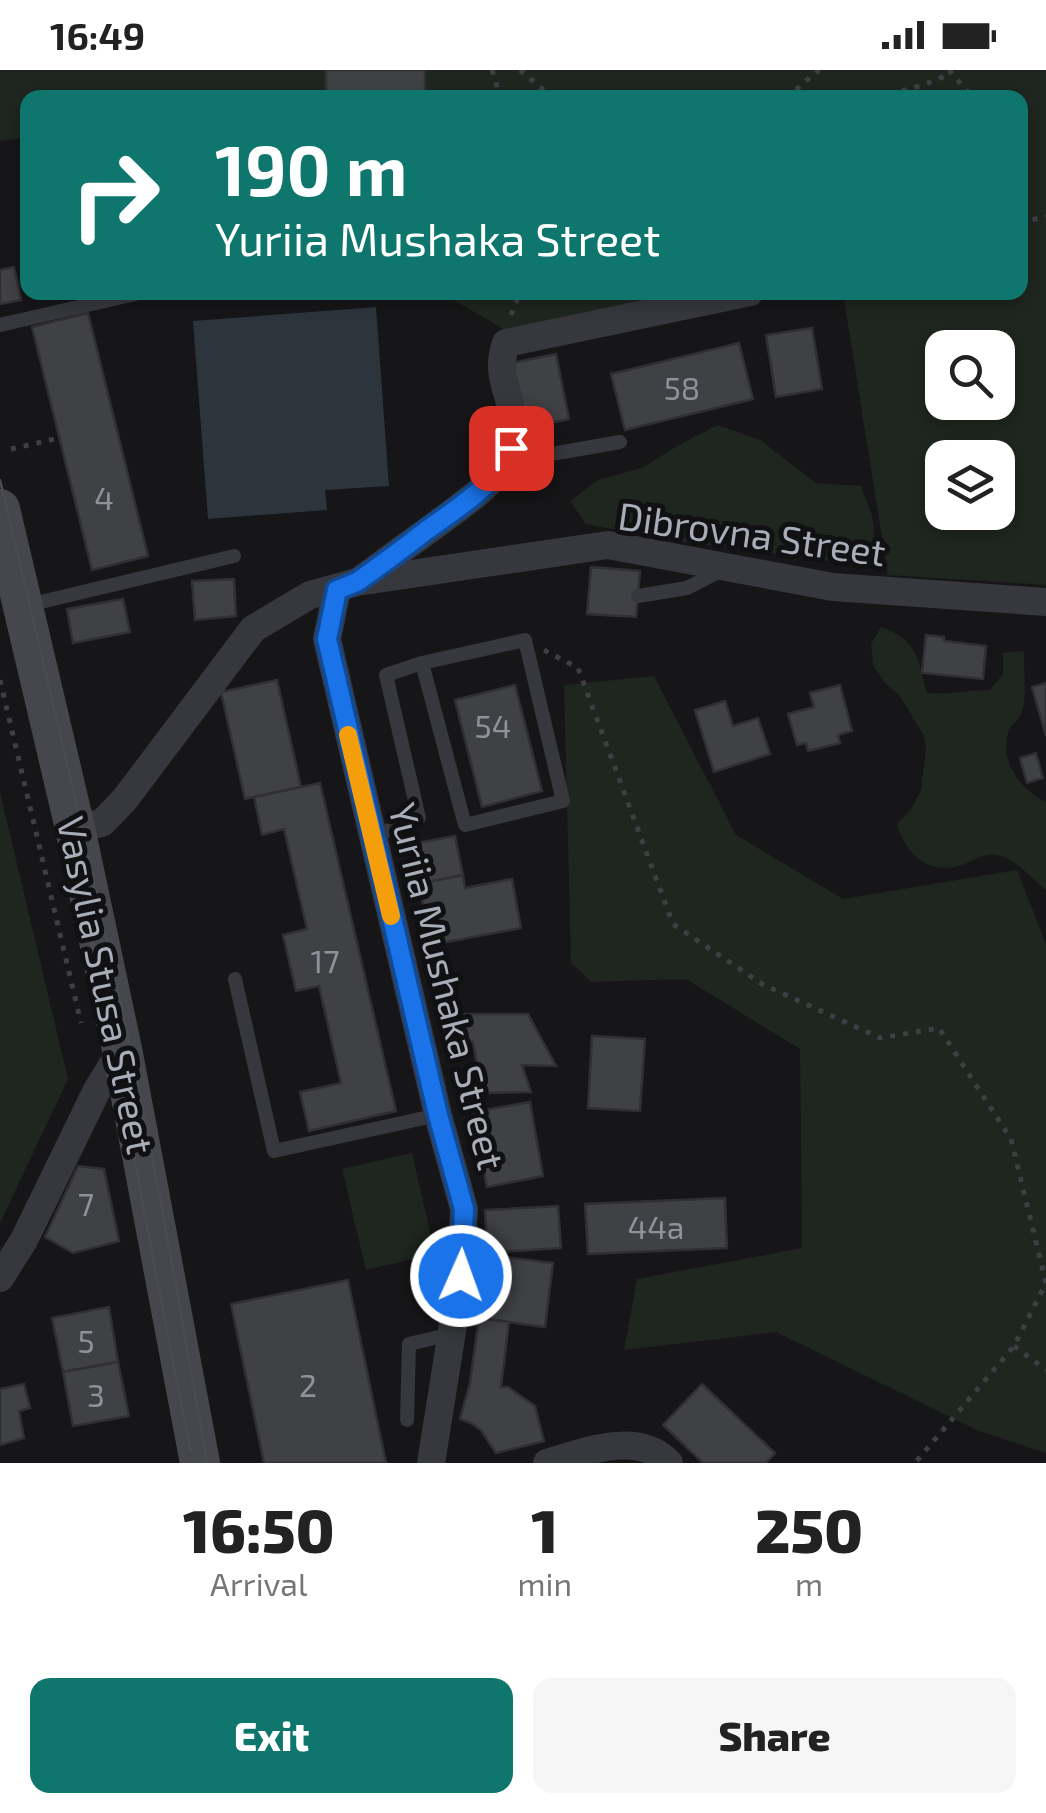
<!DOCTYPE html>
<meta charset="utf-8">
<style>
:root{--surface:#fff;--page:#f6f6f6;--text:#222;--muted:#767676;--accent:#0f766e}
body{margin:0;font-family:"Exo 2",sans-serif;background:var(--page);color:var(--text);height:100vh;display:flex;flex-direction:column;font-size:38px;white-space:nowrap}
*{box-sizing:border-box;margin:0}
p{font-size:32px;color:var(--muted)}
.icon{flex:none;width:55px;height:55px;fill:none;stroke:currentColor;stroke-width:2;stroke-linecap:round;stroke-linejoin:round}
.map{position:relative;height:1393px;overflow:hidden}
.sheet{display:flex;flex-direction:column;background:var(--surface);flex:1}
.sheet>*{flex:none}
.hud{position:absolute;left:20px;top:20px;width:1008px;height:210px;border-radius:20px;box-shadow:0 5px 15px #0003;background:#0f766e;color:#fff;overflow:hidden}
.tools{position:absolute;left:925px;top:260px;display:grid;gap:20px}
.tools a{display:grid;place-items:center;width:90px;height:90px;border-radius:20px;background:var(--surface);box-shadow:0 5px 15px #0003;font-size:50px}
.pin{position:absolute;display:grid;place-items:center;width:85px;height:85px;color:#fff;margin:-42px;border-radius:20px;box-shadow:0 5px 15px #0006}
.me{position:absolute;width:110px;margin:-55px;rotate:2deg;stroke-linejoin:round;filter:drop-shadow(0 0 8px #0008)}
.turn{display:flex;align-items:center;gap:35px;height:210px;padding:0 30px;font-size:45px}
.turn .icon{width:130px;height:130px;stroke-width:2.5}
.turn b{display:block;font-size:70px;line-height:85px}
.eta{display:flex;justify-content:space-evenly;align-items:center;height:170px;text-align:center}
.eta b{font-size:60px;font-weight:800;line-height:70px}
.cta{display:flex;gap:20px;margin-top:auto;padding:20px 30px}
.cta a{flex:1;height:115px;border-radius:20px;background:var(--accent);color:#fff;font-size:40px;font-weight:800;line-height:115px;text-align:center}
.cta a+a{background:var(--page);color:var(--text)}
.status{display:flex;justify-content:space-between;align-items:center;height:70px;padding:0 50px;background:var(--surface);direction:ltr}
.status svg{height:28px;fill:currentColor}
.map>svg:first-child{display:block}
</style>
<div class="status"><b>16:49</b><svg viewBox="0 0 49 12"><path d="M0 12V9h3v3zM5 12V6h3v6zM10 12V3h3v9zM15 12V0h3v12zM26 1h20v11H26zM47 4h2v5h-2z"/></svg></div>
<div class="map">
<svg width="1046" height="1393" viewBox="0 0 1046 1393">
<rect width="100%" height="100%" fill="#161618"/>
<g fill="#1e261f" fill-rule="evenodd">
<path d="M 0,0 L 1046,0 L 1046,515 L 888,505 L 843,223 L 1020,222 L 1020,28 L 28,28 L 27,68 L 0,71 ZM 942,278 L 998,278 L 998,332 L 942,332 ZM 942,388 L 998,388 L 998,442 L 942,442 Z"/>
<path d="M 428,223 L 718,223 L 516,266 L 450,228 Z"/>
<path d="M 718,355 L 760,370 L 816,413 L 861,416 L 872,445 L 876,480 L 866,496 L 671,470 L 586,454 L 570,431 L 598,410 L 642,398 L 679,375 Z"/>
<path d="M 881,557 C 917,569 918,589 927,623 C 949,625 969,620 990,620 L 1003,604 L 1003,583 L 1024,581 C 1023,598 1028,629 1021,644 C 1018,651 1010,655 1008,663 C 1000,693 1021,720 1046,732 L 1046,820 C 1032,809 1018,791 1001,786 C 984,780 971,794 955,797 C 924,803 905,781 897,754 L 912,738 L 921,720 L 926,679 L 923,664 L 900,626 L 884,612 L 873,595 L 871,574 Z"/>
<path d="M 654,606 L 736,765 L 843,829 L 1017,800 L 1046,874 L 1046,1383 L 979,1361 L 776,1262 L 624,1280 L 637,1209 L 802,1178 L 800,979 L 686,909 L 591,912 L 571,893 L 564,615 Z"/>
<path d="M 0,722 L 68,1009 L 0,1153 Z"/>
<path d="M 412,1083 L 435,1184 L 366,1200 L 342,1099 Z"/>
</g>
<path fill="#2c353c" d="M 376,237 L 389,416 L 325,420 L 327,440 L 208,449 L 193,251 Z"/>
<g fill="#404145" stroke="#303034" stroke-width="2.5">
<rect x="326" y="0" width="99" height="28"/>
<path d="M 14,197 L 21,230 L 0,234 L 0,200 Z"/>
<path d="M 88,243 L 148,486 L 92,500 L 32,257 Z"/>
<path d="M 812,258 L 822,319 L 776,327 L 766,265 Z"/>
<path d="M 739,273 L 753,329 L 625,360 L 611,304 Z"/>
<path d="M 556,284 L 569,349 L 526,358 L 512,293 Z"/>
<path d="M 591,497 L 640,501 L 636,547 L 587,544 Z"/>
<path d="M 234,509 L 236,546 L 195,550 L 192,511 Z"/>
<path d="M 123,529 L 130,562 L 73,573 L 67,539 Z"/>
<path d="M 926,565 L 944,567 L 944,571 L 986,576 L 983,609 L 922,603 Z"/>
<path d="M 277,610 L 301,717 L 245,729 L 221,622 Z"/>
<path d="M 1046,613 L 1046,666 L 1032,617 Z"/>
<path d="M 515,615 L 542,721 L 482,737 L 455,630 Z"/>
<path d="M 840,615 L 852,661 L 838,665 L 840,673 L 808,681 L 806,673 L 797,675 L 788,644 L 814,637 L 810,623 Z"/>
<path d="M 725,631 L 733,656 L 758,648 L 770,684 L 714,702 L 695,640 Z"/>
<path d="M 1036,683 L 1043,708 L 1027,713 L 1020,688 Z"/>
<path d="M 320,713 L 396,1041 L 309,1061 L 300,1022 L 341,1013 L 319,916 L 296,921 L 283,865 L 307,859 L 284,759 L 262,765 L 254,727 Z"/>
<path d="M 455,766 L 463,805 L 419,814 L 411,774 Z"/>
<path d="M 463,805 L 465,818 L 512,809 L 521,858 L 431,875 L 419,814 Z"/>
<path d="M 465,944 L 528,944 L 556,996 L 522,995 L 531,1022 L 482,1023 L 473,972 L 456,964 L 456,952 Z"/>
<path d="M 592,966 L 645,969 L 640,1041 L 588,1038 Z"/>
<path d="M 530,1032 L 543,1106 L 487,1117 L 473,1042 Z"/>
<path d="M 78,1096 L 104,1099 L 119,1171 L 73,1183 L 45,1167 Z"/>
<path d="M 725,1128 L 727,1178 L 588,1184 L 585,1134 Z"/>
<path d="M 558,1136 L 561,1178 L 487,1183 L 485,1140 Z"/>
<path d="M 487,1185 L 553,1193 L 545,1257 L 479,1248 Z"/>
<path d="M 348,1210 L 386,1393 L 264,1393 L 231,1234 Z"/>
<path d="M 109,1237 L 118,1292 L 63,1302 L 52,1248 Z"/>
<path d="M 479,1248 L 509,1252 L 501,1317 L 508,1317 L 535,1336 L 544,1371 L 496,1383 L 481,1360 L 471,1353 L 460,1349 L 470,1313 Z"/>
<path d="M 118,1292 L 129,1346 L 73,1356 L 63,1302 Z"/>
<path d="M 24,1314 L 30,1338 L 19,1341 L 24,1368 L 0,1375 L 0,1319 Z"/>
<path d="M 702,1314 L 775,1383 L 766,1393 L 703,1393 L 663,1355 Z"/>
</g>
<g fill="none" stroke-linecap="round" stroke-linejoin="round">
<g stroke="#3d3f44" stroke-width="5" stroke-dasharray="5 8" stroke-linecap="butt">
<path d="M 492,0 L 501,28"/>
<path d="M 520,0 L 553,28"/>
<path d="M 949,0 L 973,28"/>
<path d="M 786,28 L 819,0"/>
<path d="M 877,28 L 923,15 L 950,4"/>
<path d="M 1020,153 L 1046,146"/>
<path d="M 511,245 L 520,222"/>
<path d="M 11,379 L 59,368"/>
<path d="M 544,580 L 578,598 L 673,854 L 762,914 L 880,968 L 939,958 L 1011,1069 L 1046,1213 L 1014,1276 L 915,1393"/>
<path d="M 0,610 L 81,953"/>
<path d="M 1014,1276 L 1046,1300"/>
</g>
<g stroke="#37383d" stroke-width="14">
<path d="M 0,255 L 144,222"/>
<path d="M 506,392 L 620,372"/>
<path d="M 638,526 L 687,518 L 722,500"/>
<path d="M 28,535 L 234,486"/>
<path d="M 372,767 L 419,748 L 386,605 L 422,593 L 465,755 L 563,731 L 525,570 L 422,593"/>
<path d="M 235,909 L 274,1081 L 438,1045"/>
<path d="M 407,1350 L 409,1274 L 451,1264"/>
</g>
<g stroke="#37383d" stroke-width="28">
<path d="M 362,509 C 387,490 412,472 437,454 C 460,436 490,418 505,392 C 511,382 515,366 514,355 C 512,324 494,306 506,273 L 750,222"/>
<path d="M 337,520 L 327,569 L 438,1045 L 464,1139 L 461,1205 L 431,1393"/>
<path d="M 75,758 L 102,753 L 125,729 L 253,559 L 310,525 L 357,512 L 608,475 L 833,517 L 1046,532"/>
<path d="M 0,1208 L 24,1170 L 97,1020 L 122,979"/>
<path d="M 547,1393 C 583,1382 638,1360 669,1393"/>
</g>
<path stroke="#45474d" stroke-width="40" d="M 0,439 L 75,758 L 122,979 L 200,1393"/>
<g stroke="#4a4c52" stroke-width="2.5">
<path d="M 0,410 C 45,599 90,787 130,977 C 159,1115 183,1254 207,1393"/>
<path d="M 65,749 C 114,958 147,1171 191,1381"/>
</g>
</g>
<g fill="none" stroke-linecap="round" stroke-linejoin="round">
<g stroke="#114b97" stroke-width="25">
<path id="route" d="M 461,1206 L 464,1139 L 438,1045 L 327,569 L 337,520 L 357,512 C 381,495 404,478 427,460 C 459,437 496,415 511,378"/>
</g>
<use href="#route" stroke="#1a73e8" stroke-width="18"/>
<path stroke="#f59e0b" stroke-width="18" d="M 348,665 L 391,846"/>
</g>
<g text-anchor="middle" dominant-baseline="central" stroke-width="10" stroke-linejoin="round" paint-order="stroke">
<g font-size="32" fill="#8e929b">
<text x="682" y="317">58</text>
<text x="104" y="427">4</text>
<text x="493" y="655">54</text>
<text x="325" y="890">17</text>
<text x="86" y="1133">7</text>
<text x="656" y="1156">44а</text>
<text x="86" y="1270">5</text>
<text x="308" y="1314">2</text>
<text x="96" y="1324">3</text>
</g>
<g font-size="38" fill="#a8adb8" stroke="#111113">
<text transform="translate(752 463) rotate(8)">Dibrovna Street</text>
<text transform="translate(107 915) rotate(78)">Vasylia Stusa Street</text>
<text transform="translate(448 916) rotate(76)">Yuriia Mushaka Street</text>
</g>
</g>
</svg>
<div class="tools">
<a><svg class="icon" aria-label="search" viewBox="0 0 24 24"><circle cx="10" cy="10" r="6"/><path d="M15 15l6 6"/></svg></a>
<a><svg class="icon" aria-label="layers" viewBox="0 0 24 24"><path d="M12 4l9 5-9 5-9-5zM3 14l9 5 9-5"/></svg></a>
</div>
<div class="pin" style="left:511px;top:378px;background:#d93025"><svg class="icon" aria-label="arrive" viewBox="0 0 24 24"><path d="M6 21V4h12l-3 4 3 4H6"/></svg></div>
<svg class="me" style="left:461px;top:1206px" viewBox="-20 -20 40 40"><circle r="17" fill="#1a73e8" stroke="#fff" stroke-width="3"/><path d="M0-11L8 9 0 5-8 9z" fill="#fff"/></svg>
<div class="hud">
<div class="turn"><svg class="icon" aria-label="right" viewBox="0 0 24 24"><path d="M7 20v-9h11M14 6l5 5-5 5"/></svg><div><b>190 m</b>Yuriia Mushaka Street</div></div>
</div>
</div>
<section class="sheet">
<div class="eta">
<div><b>16:50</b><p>Arrival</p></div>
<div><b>1</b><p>min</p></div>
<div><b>250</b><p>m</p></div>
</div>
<div class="cta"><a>Exit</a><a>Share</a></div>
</section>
